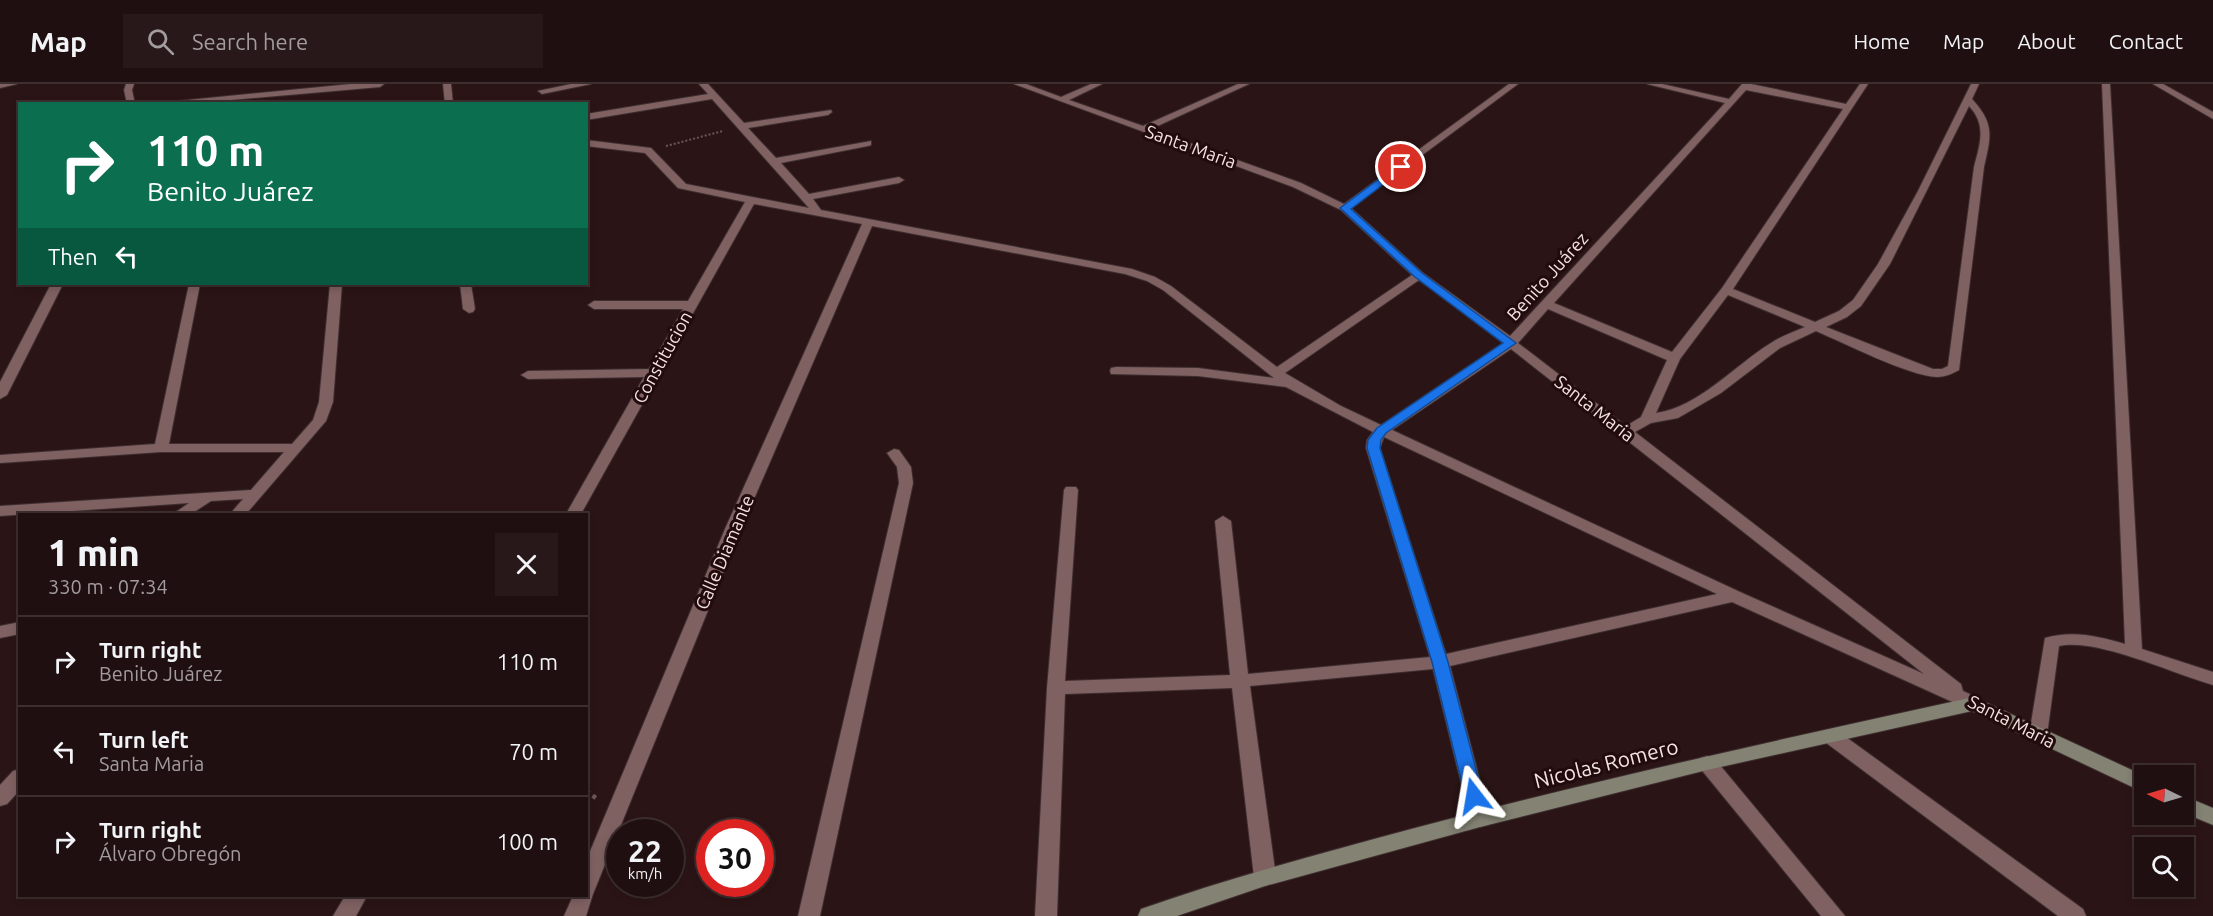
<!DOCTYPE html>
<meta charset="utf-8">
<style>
:root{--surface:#200f10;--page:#281819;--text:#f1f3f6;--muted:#a29c9f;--line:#3d2f30}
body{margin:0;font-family:Ubuntu,sans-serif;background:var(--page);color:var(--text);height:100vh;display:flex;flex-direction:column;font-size:22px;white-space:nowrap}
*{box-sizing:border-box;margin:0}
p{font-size:20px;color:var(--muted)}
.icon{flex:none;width:33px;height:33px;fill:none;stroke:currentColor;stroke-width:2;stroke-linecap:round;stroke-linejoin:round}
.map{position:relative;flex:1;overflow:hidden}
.panel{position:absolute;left:18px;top:429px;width:570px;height:384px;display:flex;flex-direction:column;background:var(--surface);border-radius:0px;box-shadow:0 3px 9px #0003,0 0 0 2px var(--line)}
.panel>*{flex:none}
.top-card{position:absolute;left:18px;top:18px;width:570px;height:183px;border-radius:0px;box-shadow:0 3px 9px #0003,0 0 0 2px var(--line);background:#0b6e4f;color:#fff;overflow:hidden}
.needle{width:39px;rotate:275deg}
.fabs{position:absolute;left:2134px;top:681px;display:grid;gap:12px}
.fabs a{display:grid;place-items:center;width:60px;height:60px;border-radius:0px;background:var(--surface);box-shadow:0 3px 9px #0003,0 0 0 2px var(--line);font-size:30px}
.speed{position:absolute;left:606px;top:735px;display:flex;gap:12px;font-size:30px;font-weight:700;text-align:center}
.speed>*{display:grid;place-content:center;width:78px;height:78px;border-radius:50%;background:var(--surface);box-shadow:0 3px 9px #0003,0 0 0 2px var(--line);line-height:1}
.speed small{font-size:15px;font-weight:400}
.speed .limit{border:9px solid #d22;background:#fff;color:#111}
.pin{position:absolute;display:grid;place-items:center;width:51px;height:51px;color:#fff;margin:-26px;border:3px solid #fff;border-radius:50%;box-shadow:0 2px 6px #0007}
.me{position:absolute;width:66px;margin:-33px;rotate:346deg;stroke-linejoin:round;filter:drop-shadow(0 0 4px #0008)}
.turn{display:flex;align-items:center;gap:21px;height:126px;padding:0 30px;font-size:27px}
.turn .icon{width:78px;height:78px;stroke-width:2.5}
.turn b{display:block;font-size:42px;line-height:51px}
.then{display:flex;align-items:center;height:57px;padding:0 30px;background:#0003;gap:12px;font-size:22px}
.round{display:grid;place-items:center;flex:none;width:63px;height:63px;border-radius:0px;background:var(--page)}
.headline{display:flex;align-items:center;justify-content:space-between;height:102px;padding:0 30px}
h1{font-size:36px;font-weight:800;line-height:45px}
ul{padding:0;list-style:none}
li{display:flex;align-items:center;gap:18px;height:90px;padding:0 30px;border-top:2px solid var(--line)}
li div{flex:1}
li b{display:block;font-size:22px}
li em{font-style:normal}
header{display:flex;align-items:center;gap:36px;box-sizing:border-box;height:84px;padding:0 30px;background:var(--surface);border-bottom:2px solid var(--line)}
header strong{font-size:28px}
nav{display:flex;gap:33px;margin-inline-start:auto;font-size:21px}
.search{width:420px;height:54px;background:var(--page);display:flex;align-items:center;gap:15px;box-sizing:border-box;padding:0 21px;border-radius:0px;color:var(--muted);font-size:22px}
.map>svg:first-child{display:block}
</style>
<header>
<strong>Map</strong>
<div class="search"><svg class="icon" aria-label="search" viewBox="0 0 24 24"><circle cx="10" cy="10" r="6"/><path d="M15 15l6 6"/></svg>Search here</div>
<nav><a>Home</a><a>Map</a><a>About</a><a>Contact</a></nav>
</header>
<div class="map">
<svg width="2213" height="832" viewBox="0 0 2213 832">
<rect width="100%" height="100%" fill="#2b1416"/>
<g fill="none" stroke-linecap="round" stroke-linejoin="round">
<g stroke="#3f2f30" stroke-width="2">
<g id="street">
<path d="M 0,0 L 17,0 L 0,4 Z"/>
<path d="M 126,0 L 134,0 L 132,6 L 135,20 L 127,20 L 124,6 Z"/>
<path d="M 351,0 L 384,0 L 380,3 L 186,20 L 147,20 Z"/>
<path d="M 443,0 L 451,0 L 453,20 L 445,20 Z"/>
<path d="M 571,0 L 591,0 L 542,10 L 538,7 Z"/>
<path d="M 699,0 L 708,0 L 744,39 L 831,26 L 832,28 L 828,31 L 748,44 L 776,74 L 871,57 L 871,61 L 868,62 L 781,79 L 809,110 L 899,93 L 904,96 L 899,99 L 813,115 L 821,126 L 1132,185 L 1155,193 L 1171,202 L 1277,283 L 1412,191 L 1341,126 L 1293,103 L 1014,0 L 1026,0 L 1061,13 L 1091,0 L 1102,0 L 1069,16 L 1143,42 L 1238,0 L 1249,0 L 1151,45 L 1301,99 L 1344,120 L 1509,0 L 1518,0 L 1351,124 L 1423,189 L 1510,252 L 1725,19 L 1647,0 L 1662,0 L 1729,15 L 1742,0 L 1751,0 L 1846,20 L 1860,0 L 1868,0 L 1733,205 L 1815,238 L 1839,227 L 1853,216 L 1878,180 L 1918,107 L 1971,0 L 1979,0 L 1972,15 C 1995,40 1991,52 1984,83 L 1959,286 C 1952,290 1945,293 1937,293 C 1909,292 1844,259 1816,247 L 1780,264 L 1721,309 L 1678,334 L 1651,339 L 1635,348 L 1961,600 L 1963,607 L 1980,615 L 1983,620 L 1980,625 L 1974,627 L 1968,625 L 1732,518 L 1450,582 L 1490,735 L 1487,741 L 1480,743 L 1473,741 L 1470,735 L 1433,585 L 1250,602 L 1276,793 L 1272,799 L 1265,802 L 1258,799 L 1254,793 L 1232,604 L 1065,610 L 1057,832 L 1035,832 L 1047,604 L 1064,406 L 1066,403 L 1076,403 L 1078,406 L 1065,597 L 1230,591 L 1215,437 L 1223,432 L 1231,437 L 1248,590 L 1430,573 L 1366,364 L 1367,356 L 1373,348 L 1286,303 L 1198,292 L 1111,290 L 1110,287 L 1111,284 L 1116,283 L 1198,284 L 1274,294 L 1163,206 L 1147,197 L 1125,190 L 872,142 L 741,445 L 593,810 L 586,832 L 564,832 L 573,812 L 586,812 L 586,777 L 725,445 L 862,140 L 754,120 L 581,430 L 566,430 L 644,293 L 528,295 L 521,291 L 528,287 L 649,285 L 683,225 L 594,225 L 588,221 L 594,217 L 688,217 L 745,118 L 678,104 L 645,69 L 586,62 L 586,56 L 651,64 L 686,100 L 809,124 L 712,15 L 586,36 L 586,30 L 708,10 ZM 1746,6 L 1843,25 L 1722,204 L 1672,268 L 1554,219 ZM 1969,22 C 1987,41 1980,60 1974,83 L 1948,282 L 1942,285 L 1933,285 L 1826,243 L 1847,233 L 1861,222 L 1890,180 ZM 1419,196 L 1503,259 L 1381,341 L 1341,322 L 1285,289 ZM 1728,211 L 1805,243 C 1794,248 1781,252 1771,259 C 1735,281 1699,323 1656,329 L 1680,275 ZM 1548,225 L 1667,276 L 1641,333 L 1626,342 L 1518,259 ZM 1511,265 L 1924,590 L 1740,508 L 1392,346 ZM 1384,353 L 1717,510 L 1446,570 L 1380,364 Z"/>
<path d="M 2102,0 L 2110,0 L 2142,565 L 2213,588 L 2213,601 C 2173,590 2098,554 2059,562 L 2047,651 L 2045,656 L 2038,658 L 2031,656 L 2029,651 L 2045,554 C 2072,546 2098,552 2125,560 Z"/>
<path d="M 2153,0 L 2163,0 L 2213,28 L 2213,35 Z"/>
<path d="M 51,200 L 63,200 L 7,311 L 0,315 L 0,298 Z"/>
<path d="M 189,200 L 200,200 L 169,360 L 292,360 L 313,336 L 319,318 L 330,200 L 342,200 L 333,318 L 326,337 L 246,430 L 230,430 L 243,415 L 211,417 L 191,430 L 173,430 L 189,419 L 0,432 L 0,422 L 251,406 L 284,368 L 161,368 L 0,379 L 0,371 L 155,360 Z"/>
<path d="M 460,200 L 471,200 L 475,225 L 473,228 L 469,229 L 463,225 Z"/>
<path d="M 894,365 L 899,366 L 911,383 L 913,399 L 820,832 L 798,832 L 899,399 L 897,383 L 887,369 Z"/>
<path d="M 20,538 L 20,550 L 0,554 L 0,542 Z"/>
<path d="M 1832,646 L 1839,648 L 2083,825 L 2086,832 L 2058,832 L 1825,658 L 1823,653 L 1825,648 Z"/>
<path d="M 1707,672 L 1714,674 L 1845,832 L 1821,832 L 1700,684 L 1697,679 L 1700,674 Z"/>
<path d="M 20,685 L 20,706 L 7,720 L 0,722 L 0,701 L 13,687 Z"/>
<path d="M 345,812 L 367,812 L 356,832 L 333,832 Z"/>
</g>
</g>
<g stroke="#3f2f30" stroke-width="2">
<g id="secondary">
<path d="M 1974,613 L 2145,692 L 2145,709 L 1972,627 L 1707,686 L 1480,743 L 1265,802 L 1177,832 L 1138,832 L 1141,825 C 1231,793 1323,769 1415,744 C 1600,695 1787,654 1974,613 Z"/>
<path d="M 2184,712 L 2213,724 L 2213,741 L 2184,729 Z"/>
</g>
</g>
<path stroke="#6c5758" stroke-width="2" stroke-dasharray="2 2" stroke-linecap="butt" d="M 666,62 L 723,47"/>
<path stroke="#6c5758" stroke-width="4.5" stroke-dasharray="4 4" stroke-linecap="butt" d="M 586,707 L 599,716"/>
<use href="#street" fill="#7f6162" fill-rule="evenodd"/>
<use href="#secondary" fill="#838273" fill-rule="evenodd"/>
</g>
<path fill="#1a73e8" stroke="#114b97" stroke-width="1.5" d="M 1398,81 L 1406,83 L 1351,125 L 1422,189 L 1516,259 L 1386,349 L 1381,356 L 1380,364 L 1448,578 L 1483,712 L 1480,717 L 1474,719 L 1468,717 L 1465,712 L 1432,578 L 1367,364 L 1368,356 L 1377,344 L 1503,259 L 1415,193 L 1340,124 Z"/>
<g text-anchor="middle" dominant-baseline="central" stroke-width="6" stroke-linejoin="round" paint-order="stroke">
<g font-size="18" fill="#f4e3e3" stroke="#210b0d">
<text transform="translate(1191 62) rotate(20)">Santa Maria</text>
<text transform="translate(1547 192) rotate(-48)">Benito Juárez</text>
<text transform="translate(662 273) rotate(-61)">Constitucion</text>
<text transform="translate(1595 324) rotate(38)">Santa Maria</text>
<text transform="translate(724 468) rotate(-67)">Calle Diamante</text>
<text transform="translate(2012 637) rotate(27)">Santa Maria</text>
</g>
<g font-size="21" fill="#f4e3e3" stroke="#210b0d">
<text transform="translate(1606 679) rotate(-14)">Nicolas Romero</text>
</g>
</g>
</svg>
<div class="fabs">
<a><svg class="needle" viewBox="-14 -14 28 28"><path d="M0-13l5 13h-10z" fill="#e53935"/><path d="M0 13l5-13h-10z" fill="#a29c9f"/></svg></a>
<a><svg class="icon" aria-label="search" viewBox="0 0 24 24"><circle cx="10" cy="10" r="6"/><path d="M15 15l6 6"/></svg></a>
</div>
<div class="speed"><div>22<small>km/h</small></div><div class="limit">30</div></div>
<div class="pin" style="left:1401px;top:83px;background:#d93025"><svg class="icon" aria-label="arrive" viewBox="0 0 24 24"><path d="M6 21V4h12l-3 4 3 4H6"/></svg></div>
<svg class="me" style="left:1474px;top:712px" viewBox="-20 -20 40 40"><path d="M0-17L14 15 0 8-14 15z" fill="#1a73e8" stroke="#fff" stroke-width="4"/></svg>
<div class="top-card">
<div class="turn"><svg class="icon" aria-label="right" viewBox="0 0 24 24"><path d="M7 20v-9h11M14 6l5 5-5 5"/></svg><div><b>110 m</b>Benito Juárez</div></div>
<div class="then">Then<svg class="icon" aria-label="left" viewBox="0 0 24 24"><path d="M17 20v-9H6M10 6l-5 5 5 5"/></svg></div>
</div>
<section class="panel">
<div class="headline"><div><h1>1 min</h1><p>330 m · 07:34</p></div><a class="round"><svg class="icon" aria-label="close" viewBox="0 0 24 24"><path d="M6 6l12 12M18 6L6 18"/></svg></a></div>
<ul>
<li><svg class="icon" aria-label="right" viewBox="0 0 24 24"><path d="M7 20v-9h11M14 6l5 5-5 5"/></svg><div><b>Turn right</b><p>Benito Juárez</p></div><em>110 m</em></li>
<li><svg class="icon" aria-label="left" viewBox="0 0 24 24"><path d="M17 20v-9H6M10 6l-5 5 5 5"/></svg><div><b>Turn left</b><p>Santa Maria</p></div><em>70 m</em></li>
<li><svg class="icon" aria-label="right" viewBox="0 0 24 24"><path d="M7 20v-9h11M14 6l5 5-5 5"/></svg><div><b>Turn right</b><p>Álvaro Obregón</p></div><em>100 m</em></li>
</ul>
</section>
</div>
